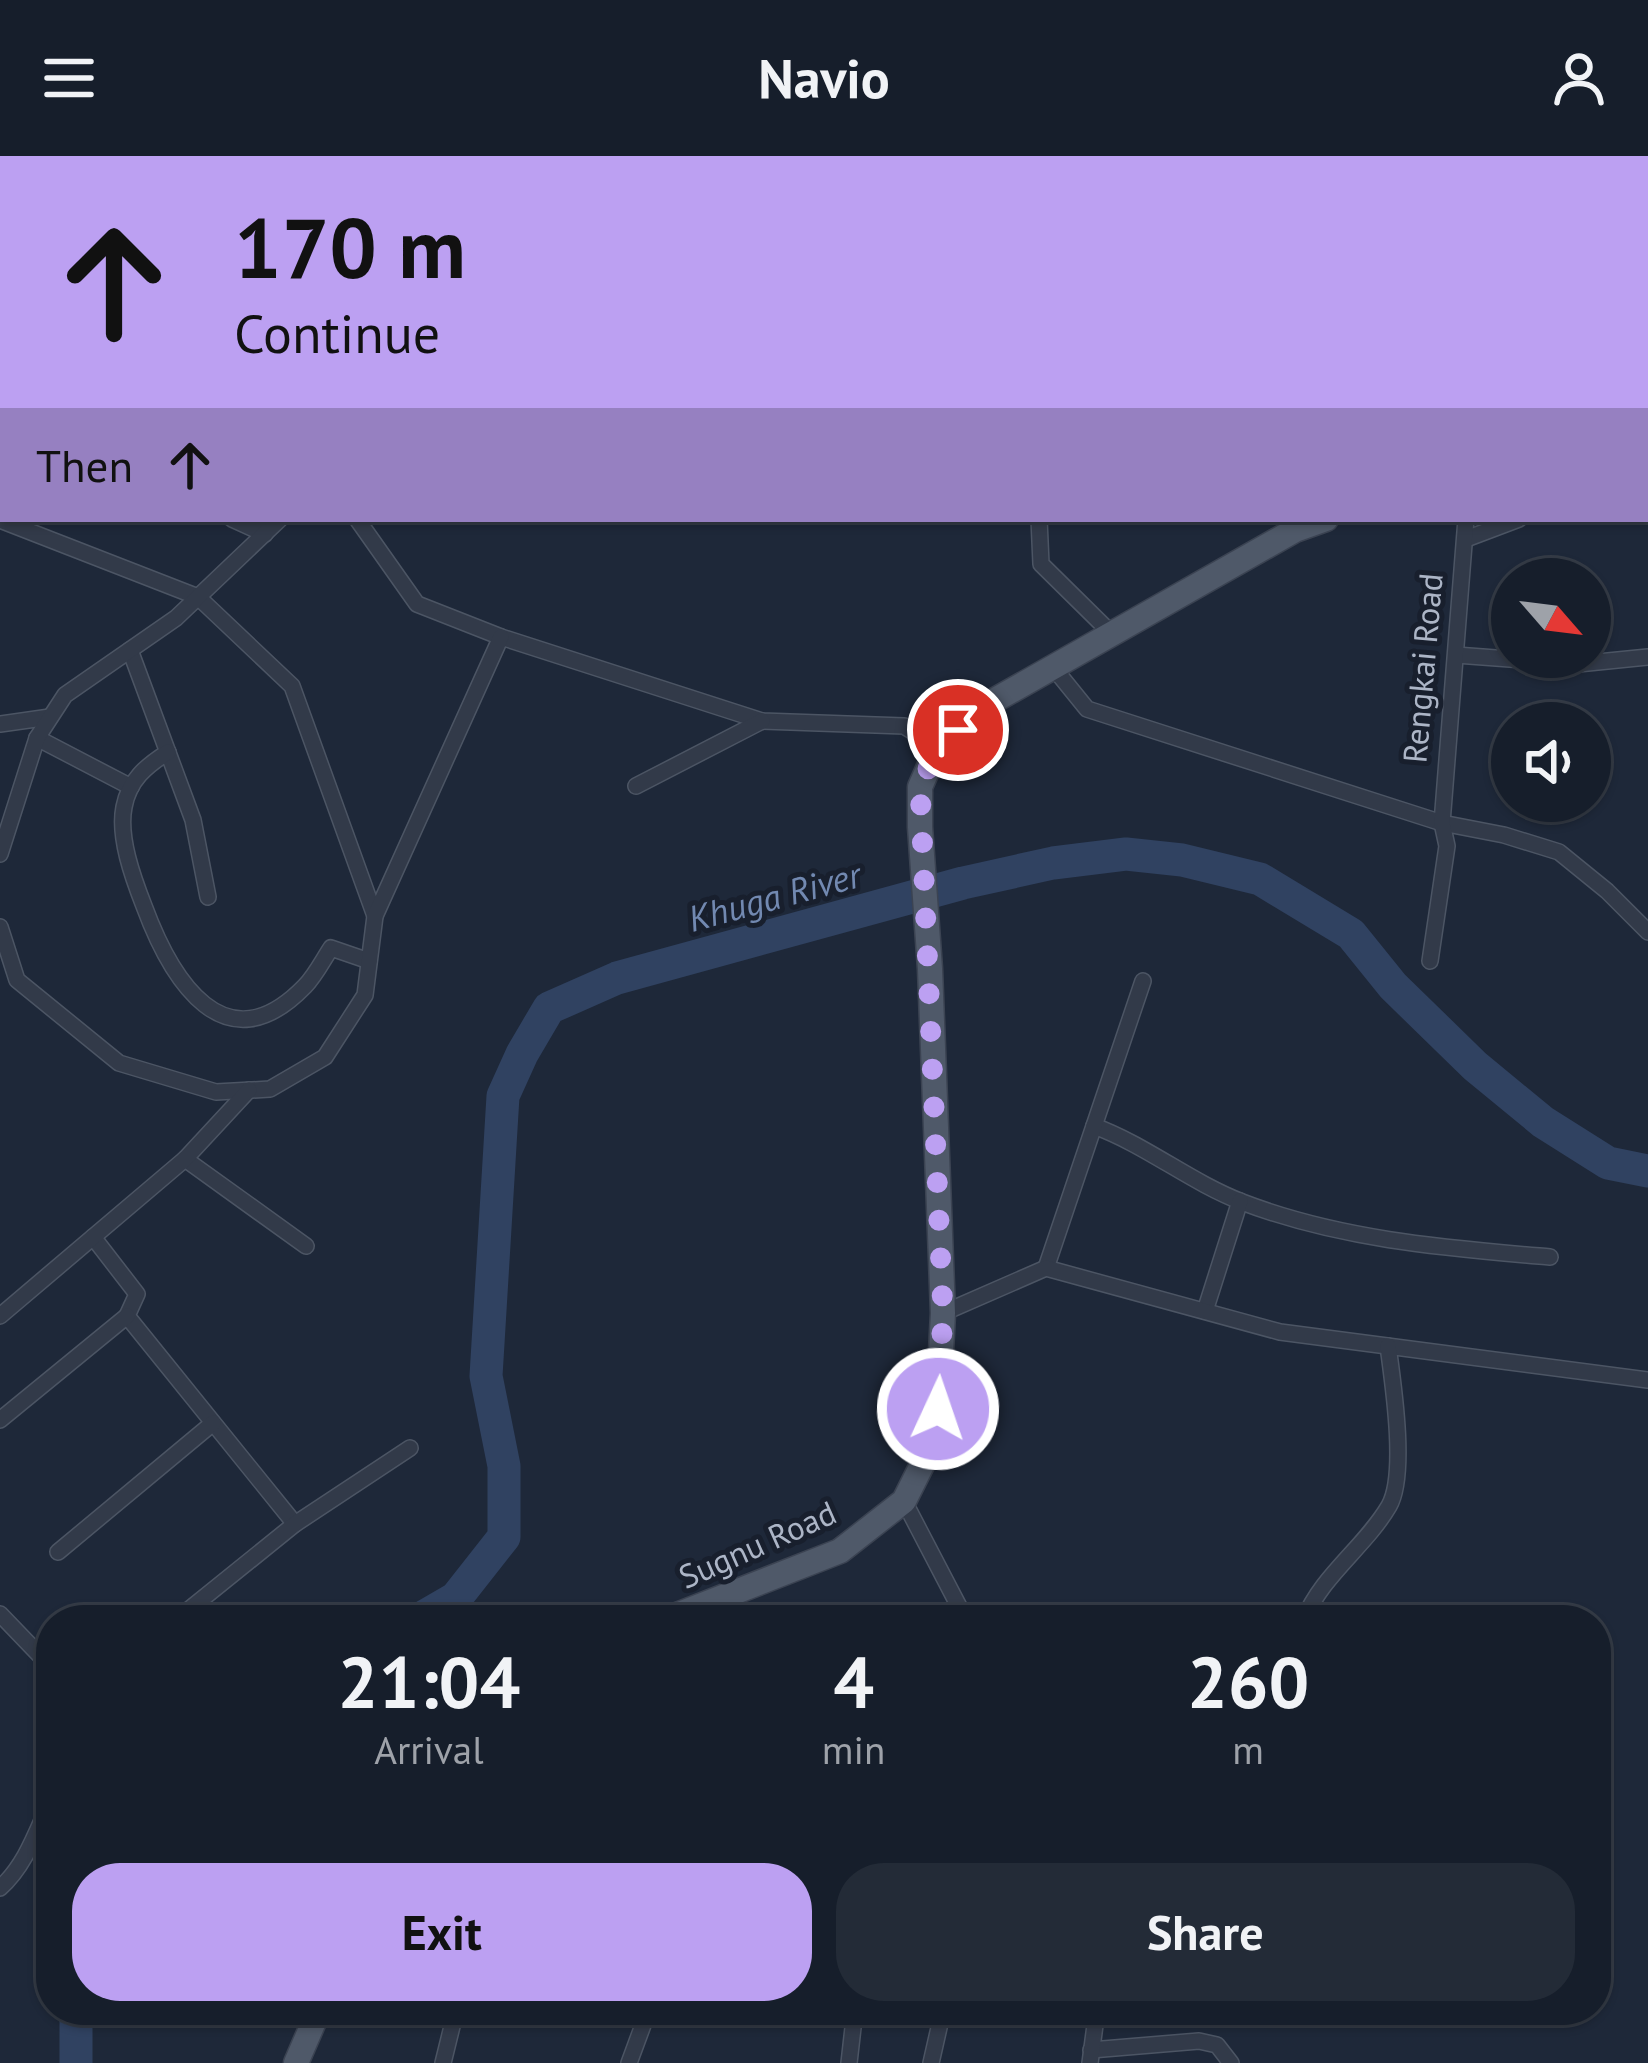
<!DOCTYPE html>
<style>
:root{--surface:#161e2b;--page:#232b37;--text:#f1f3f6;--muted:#9ea2a9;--line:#353c47;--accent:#bca0f2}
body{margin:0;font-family:"PT Sans",sans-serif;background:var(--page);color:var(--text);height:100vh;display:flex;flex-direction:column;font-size:45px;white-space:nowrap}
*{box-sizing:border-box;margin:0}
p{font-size:39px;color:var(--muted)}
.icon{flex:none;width:66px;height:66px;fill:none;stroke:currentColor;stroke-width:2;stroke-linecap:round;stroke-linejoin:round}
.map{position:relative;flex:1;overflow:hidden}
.panel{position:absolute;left:36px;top:1449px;width:1575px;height:420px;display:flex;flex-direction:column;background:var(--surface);border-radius:48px;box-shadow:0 3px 9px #0004,0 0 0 3px var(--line)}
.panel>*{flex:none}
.hud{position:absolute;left:0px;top:0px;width:1650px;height:366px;box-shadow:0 3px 9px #0004,0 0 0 3px var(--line);background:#bca0f2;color:#111;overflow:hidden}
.needle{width:78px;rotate:118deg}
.buttons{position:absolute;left:1491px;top:402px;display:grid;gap:24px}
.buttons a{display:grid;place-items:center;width:120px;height:120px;border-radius:50%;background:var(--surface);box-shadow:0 3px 9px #0004,0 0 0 3px var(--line);font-size:60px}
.pin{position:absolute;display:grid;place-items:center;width:102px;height:102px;color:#fff;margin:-51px;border:6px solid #fff;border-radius:50%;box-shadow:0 3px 12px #0007}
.me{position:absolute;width:132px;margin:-66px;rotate:3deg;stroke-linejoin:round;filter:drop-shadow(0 0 9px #0008)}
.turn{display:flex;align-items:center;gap:42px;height:252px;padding:0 36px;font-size:54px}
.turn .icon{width:156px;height:156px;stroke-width:2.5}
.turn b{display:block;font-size:84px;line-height:102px}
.then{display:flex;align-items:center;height:114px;padding:0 36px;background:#0003;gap:24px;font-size:45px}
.eta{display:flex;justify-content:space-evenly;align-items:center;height:204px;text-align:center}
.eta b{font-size:72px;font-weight:600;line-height:84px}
.cta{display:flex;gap:24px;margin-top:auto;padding:24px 36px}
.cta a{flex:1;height:138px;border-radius:48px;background:var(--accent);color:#111;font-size:48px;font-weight:600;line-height:138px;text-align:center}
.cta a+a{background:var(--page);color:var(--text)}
header{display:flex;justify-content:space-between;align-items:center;height:156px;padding:0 36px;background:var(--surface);font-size:54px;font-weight:600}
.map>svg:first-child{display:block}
</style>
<header><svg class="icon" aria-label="menu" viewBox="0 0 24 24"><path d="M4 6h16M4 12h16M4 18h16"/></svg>Navio<svg class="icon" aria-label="person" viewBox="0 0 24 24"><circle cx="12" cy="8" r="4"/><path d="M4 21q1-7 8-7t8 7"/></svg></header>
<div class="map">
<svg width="1648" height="1907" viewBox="0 0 1648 1907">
<rect width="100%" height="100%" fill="#1e2839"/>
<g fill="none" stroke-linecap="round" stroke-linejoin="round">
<g stroke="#304261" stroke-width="33">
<path d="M 418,1464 L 456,1442 L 504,1381 L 504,1310 L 486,1220 L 503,940 L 522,898 L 549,852 L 617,822 L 963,727 L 1053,707 L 1126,698 L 1182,704 L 1260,723 L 1351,778 L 1393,830 L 1475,910 L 1543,966 L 1608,1007 L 1648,1015"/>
<path d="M 76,1907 L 76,1854"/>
</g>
<g stroke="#4c5564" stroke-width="18">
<g id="minor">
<path d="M 1226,0 L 1232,3"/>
<path d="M 1508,0 L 1512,3"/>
<path d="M 270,3 L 270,0"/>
<path d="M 788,3 L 798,0"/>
<path d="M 1243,3 L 1248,0"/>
<path d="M 1647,140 L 1648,140"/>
<path d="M 0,258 L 3,260"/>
<path d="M 1647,316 L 1648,315"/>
<path d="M 232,363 L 265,378"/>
<path d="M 357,363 L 417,448 L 501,481 L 762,565 L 904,570 L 922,581 L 935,597"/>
<path d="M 1039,363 L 1041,408 L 1112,478"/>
<path d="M 0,364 L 198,441 L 292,530 L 375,760"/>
<path d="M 1466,383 L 1519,363"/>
<path d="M 130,494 L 193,664 L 208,741"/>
<path d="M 1456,499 L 1578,508 L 1648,501"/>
<path d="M 1053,511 L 1087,553 L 1442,667 L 1504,679 L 1559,696 L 1607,735 L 1648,776"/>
<path d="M 0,568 L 50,561"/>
<path d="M 37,582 L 131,631"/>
<path d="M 168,596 C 146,610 129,624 124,651 C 118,681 133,722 144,750 C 171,823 225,913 305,830 C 315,820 323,804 331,792 L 369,805"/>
<path d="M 636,630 L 762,565"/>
<path d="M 0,698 L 37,582 L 65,539 L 176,462 L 280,363"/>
<path d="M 0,771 L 17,824 L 119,907 L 216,936 L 270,933 L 325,901 L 365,839 L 375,760 L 501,481"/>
<path d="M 1430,805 L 1447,690 L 1442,667 L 1466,363"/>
<path d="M 1094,970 C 1146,989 1190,1026 1242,1046 C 1341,1084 1446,1092 1550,1101"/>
<path d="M 185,1003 L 306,1090"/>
<path d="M 93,1081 L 137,1138 L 127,1160 L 295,1368"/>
<path d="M 1046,1112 L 1143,825"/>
<path d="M 1205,1155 L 1240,1045"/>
<path d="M 943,1157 L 1046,1112 L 1280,1176 L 1648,1224"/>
<path d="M 0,1160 L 185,1003 L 249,934"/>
<path d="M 0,1264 L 127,1160"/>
<path d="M 904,1345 L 966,1464"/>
<path d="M 58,1396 L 213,1267"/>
<path d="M 0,1458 L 51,1511"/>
<path d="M 176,1464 L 295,1368 L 410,1292"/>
<path d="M 1304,1464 C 1321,1420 1365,1391 1389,1350 C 1407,1319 1393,1227 1388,1190"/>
<path d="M 0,1732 C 26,1709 37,1674 51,1644"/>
<path d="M 1091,1894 L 1199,1885 L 1217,1889 L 1231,1907"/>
<path d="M 443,1907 L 456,1854"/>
<path d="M 629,1907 L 646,1861 L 653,1854"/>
<path d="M 849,1907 L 855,1854"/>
<path d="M 931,1907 L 943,1854"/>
<path d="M 1090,1907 L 1097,1854"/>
</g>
</g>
<g stroke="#3b4352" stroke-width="27">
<g id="primary">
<path d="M 1638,3 L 1648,0"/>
<path d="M 664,1464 L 840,1395 L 904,1345 L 922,1309 L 938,1253 L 943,1157 L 930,813 L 920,671 L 920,631 L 935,597 L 981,552 L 1295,374 L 1326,363"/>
<path d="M 296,1907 L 319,1854"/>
</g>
</g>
<use href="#minor" stroke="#323a49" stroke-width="15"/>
<use href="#primary" stroke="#4f5969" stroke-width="24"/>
</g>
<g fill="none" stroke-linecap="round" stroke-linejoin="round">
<path stroke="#bca0f2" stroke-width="21" stroke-dasharray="0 37.8" d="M 938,1253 L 943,1157 L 920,631 L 935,597 L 958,574"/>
</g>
<g text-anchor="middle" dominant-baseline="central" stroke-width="10" stroke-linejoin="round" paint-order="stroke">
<g font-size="33" fill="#acb5c6" stroke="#181f2d">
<text transform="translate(1422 512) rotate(-85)">Rengkai Road</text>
<text transform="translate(757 1388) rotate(-24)">Sugnu Road</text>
</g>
<g font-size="36" font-style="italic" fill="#7289b1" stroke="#181f2d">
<text transform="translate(774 740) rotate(-15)">Khuga River</text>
</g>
</g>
</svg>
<div class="buttons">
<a><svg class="needle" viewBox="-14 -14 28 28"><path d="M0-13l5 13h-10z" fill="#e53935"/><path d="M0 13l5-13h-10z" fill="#9ea2a9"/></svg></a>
<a><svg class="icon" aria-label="sound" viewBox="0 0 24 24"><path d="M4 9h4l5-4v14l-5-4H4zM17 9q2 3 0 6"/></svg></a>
</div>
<div class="pin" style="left:958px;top:574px;background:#d93025"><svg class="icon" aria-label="arrive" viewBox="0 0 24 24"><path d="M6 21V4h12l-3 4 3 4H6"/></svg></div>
<svg class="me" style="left:938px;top:1253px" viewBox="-20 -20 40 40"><circle r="17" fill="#bca0f2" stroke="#fff" stroke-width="3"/><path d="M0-11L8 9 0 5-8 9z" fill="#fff"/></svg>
<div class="hud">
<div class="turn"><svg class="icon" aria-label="ahead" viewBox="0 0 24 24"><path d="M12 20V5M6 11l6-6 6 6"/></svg><div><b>170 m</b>Continue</div></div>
<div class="then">Then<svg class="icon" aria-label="ahead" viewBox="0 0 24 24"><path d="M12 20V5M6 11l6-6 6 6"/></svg></div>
</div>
<section class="panel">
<div class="eta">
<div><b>21:04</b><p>Arrival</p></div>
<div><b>4</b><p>min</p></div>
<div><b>260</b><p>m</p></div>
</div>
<div class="cta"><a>Exit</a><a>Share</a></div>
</section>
</div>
